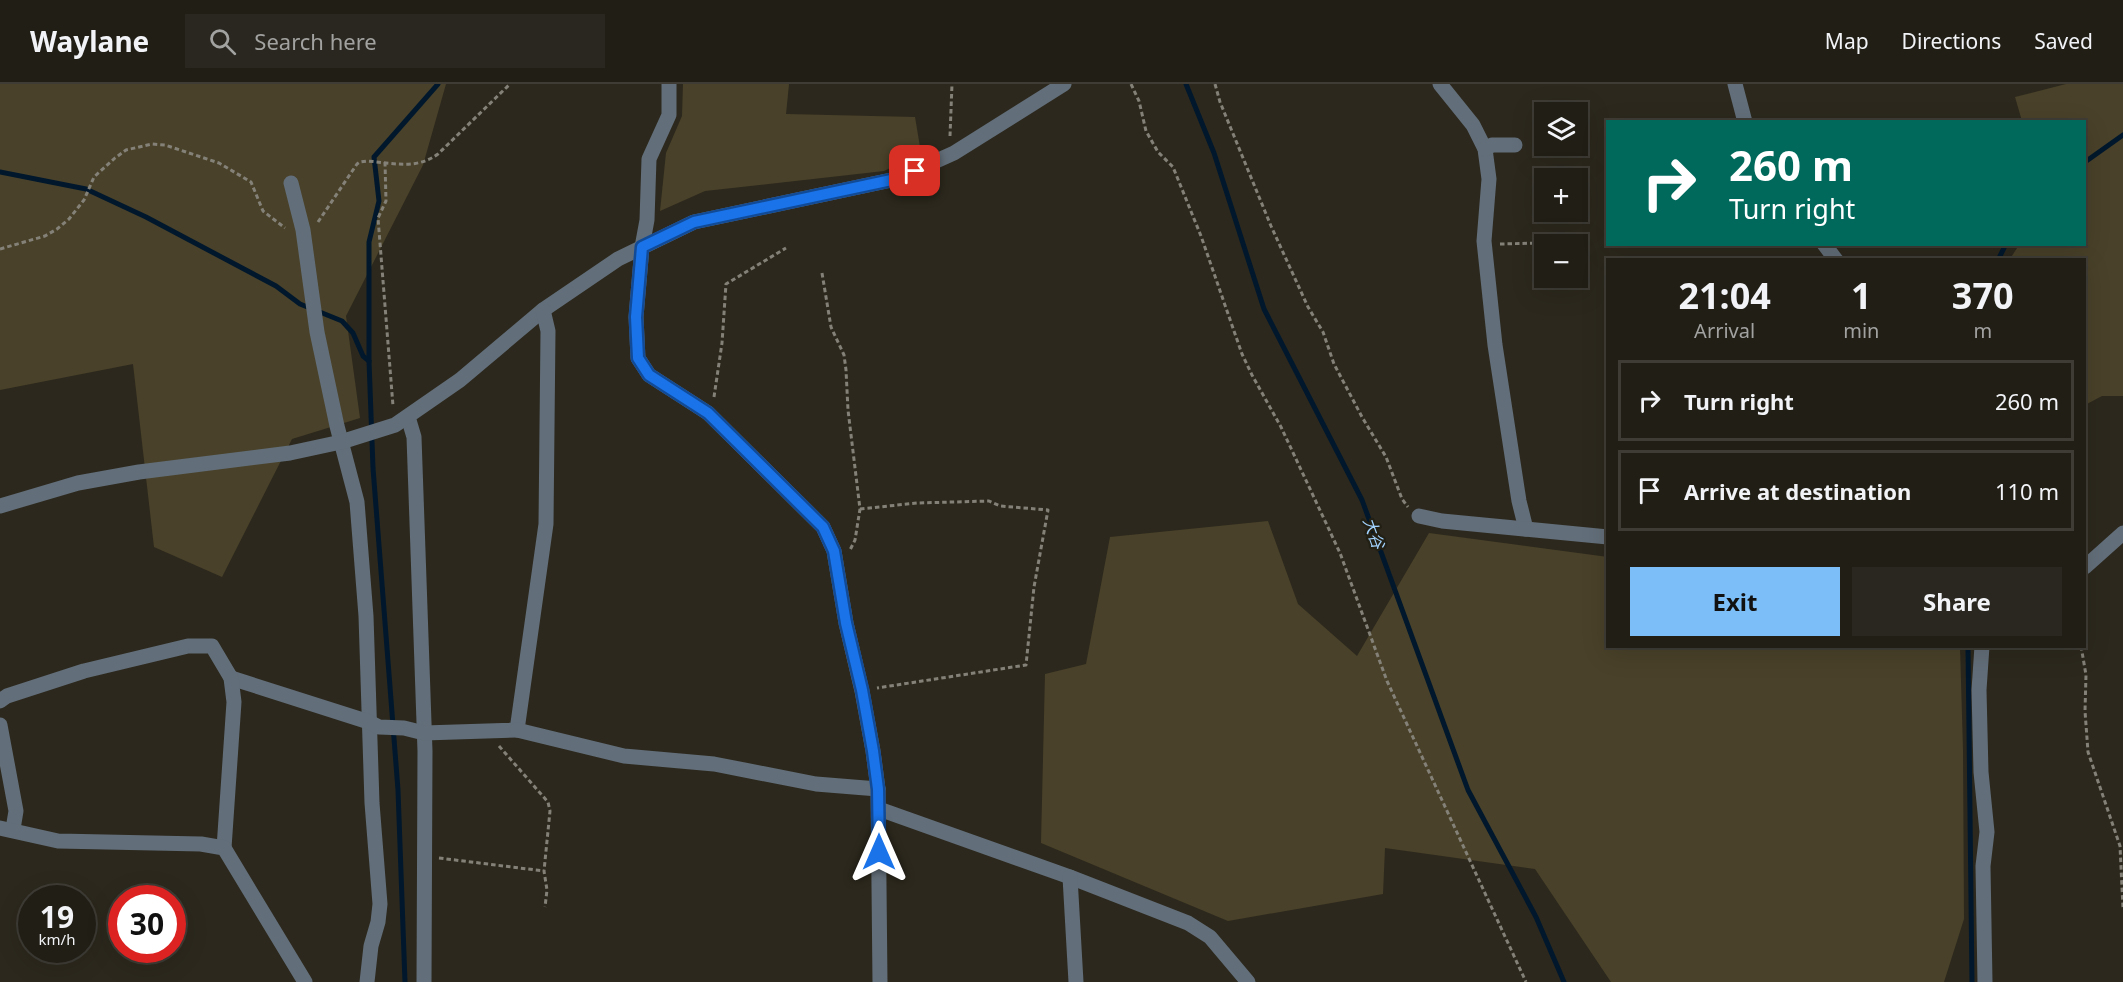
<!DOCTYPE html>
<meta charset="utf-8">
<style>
:root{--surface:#211e16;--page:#29271f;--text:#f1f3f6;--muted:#a2a2a1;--line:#3e3c35;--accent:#7bbef8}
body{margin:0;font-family:"Noto Sans","Noto Sans JP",sans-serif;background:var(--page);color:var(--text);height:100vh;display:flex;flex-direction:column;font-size:22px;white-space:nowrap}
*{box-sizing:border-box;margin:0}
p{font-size:20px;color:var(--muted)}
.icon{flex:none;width:33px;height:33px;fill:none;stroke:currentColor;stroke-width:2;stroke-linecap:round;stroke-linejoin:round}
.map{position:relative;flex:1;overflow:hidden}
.sheet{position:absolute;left:1606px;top:174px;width:480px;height:390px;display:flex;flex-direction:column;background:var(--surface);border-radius:0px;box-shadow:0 6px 24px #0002,0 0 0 2px var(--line)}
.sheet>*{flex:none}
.hud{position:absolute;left:1606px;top:36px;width:480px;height:126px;border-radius:0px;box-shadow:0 6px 24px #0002,0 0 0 2px var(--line);background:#00695c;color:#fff;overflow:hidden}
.fabs{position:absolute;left:1534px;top:18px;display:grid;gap:12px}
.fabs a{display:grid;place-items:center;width:54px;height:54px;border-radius:0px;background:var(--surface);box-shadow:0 6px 24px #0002,0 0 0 2px var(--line);font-size:30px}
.speed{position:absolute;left:18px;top:801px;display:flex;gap:12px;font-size:30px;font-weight:700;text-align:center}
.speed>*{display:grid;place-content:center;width:78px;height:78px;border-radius:50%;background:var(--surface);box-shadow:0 6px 24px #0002,0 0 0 2px var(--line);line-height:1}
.speed small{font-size:15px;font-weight:400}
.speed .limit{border:9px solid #d22;background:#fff;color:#111}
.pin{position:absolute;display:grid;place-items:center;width:51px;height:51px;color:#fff;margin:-26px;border-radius:12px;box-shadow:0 3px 9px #0006}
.me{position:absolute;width:66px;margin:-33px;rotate:0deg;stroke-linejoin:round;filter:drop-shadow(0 0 4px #0008)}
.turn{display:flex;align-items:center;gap:21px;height:126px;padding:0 24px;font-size:27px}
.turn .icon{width:78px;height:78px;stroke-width:2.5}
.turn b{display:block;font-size:42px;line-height:51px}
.eta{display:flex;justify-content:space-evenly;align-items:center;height:102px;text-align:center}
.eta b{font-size:36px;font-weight:700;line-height:42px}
.button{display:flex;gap:12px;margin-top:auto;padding:12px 24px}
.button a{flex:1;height:69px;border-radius:0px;background:var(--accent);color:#111;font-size:24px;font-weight:700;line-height:69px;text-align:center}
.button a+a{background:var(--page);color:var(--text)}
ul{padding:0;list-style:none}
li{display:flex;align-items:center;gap:18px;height:81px;margin:0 12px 9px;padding:0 12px;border:3px solid var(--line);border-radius:0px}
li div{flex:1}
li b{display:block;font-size:22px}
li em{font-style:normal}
header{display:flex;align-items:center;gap:36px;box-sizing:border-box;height:84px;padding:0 30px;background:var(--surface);border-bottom:2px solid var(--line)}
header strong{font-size:28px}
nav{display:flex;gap:33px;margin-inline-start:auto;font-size:21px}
.search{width:420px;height:54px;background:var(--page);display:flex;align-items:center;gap:15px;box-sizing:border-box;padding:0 21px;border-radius:0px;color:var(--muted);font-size:22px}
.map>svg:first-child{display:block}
</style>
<header>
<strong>Waylane</strong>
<div class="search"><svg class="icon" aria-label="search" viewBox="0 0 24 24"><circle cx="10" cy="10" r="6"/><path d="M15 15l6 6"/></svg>Search here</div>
<nav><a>Map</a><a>Directions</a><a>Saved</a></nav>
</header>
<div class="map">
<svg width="2123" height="898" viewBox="0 0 2123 898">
<rect width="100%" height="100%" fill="#2c281d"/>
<g fill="#494129">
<path d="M 0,0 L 446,0 L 423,81 L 346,232 L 360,334 L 292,355 L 222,493 L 154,463 L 133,280 L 0,306 Z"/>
<path d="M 683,0 L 789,0 L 786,30 L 915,33 L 921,69 L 884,87 L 705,107 L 660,127 L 666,69 L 682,32 Z"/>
<path d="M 2066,0 L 2123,0 L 2123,312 L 2102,312 L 2085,321 L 2085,176 L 2010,175 L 2019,161 L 2085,160 L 2085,38 L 2022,37 L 2015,13 Z"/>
<path d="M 1268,437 L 1298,520 L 1357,572 L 1429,449 L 1608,473 L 1608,562 L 1960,563 L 1963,666 L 1964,835 L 1944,898 L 1611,898 L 1535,785 L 1385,764 L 1383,810 L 1228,837 L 1041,759 L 1045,590 L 1086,580 L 1110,453 Z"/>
</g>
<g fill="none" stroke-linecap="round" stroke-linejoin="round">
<g stroke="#01182c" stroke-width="5">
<path d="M 1186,0 L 1214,69 L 1264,225 L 1362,416 L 1468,706 L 1536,833 L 1564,898"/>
<path d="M 2085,78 L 2123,51"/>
<path d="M 0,88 L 86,105 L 146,133 L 276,202 L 300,220 L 342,237 L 353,249 L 363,272 L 369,277"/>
<path d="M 1998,176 L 2006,160"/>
<path d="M 1968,562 L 1972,898"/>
<path d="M 405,898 L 398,706 L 373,384 L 369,277 L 369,158 L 379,117 L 374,73 L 438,0"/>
</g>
<g stroke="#848178" stroke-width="3" stroke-dasharray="4.5 3" stroke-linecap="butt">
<path d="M 1131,0 L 1139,17 L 1146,47 L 1158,68 L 1173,83 L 1201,152 L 1242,270 L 1252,291 L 1281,343 L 1340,469 L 1387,597 L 1526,898"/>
<path d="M 1215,0 L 1220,18 L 1271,142 L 1308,223 L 1323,248 L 1334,280 L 1362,333 L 1386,373 L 1402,415 L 1408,423"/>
<path d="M 950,52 L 952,0"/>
<path d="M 385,78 L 386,117 L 378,134 L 393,322"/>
<path d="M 318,138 L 357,80 L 360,78 L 367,77 C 393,79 416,86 438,70 L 510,0"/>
<path d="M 1500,160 L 1540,159"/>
<path d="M 0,165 L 45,152 L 57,145 L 69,135 L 84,116 L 94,93 L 115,74 L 126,66 L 152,60 L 165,61 L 219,79 L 251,98 L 263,127 L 285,144"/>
<path d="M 822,189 L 831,243 L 844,271 L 846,286 L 848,326 L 860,425 L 855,456 L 850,466"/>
<path d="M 714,313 L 722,259 L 726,200 L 786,164"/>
<path d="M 860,425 L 917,419 L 989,417 L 1000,422 L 1048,426 L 1034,503 L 1026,581 L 877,604"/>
<path d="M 2081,562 L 2086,591 L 2085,627 L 2088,668 L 2120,762 L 2123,824"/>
<path d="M 499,662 L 548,718 L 550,727 L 544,787 L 547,806 L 545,823"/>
<path d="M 439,774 L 544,787"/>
</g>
<g stroke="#626e79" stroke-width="15">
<path d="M 669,0 L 669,31 L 649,75 L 647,136 L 642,163 L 636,233 L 638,274 L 649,291 L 708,329 L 823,443 L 834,467 L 846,539 L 862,607 L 873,667 L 878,705 L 880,898"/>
<path d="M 1440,0 L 1473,41 L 1485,65 L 1489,95 L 1484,157 L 1495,261 L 1519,417 L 1526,445"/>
<path d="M 1735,0 L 1745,38"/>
<path d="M 1485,65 L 1492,61 L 1515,61"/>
<path d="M 291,99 L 303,146 L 317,248 L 337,342 L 357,418 L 366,532 L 372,719 L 380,820 L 378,838 L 371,862 L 367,898"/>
<path d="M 1824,160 L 1836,176"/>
<path d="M 408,333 L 414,353 L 425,667 L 424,898"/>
<path d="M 0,422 L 78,399 L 139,388 L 290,369 L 341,358 L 395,341 L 460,296 L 543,226 L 618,175 L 694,138 L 896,95 L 954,69 L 1064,0"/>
<path d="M 1419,432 L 1442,437 L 1608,453"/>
<path d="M 2085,483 L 2123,449"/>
<path d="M 1982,562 L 1979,606 L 1981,688 L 1987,748 L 1983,782 L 1985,898"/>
<path d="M 231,594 L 369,638 L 379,643 L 404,644 L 424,649 L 517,646 L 546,440 L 548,247 L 543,226"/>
<path d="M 0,617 L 7,612 L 84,587 L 188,562 L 212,562 L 231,594 L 234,618 L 224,764"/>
<path d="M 0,641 L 16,727 L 13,745"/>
<path d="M 517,646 L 624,672 L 714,680 L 816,700 L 878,705"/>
<path d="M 879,725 L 1070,793 L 1188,839 L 1210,853 L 1248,898"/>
<path d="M 0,744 L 58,757 L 201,760 L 224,764 L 305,898"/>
<path d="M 1070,793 L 1076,898"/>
</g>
</g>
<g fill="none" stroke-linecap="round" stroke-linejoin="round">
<g stroke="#114b97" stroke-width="15">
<path id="route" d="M 879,768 L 878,705 L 873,667 L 862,606 L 846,539 L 834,467 L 823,443 L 708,329 L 649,291 L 638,274 L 636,233 L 642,163 L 694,138 L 896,95 L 915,87"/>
</g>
<use href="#route" stroke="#1a73e8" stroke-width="10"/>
</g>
<g text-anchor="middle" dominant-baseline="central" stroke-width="4.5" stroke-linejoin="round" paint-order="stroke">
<g font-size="16" font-style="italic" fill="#a2d3fe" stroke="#221f14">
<text transform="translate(1374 449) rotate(70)">大谷</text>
</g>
</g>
</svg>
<div class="fabs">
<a><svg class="icon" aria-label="layers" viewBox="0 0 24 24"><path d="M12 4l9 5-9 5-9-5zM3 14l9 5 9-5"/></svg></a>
<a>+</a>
<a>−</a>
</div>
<div class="speed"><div>19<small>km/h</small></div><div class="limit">30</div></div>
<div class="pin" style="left:915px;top:87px;background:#d93025"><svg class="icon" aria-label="arrive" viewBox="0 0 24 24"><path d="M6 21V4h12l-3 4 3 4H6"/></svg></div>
<svg class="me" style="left:879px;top:768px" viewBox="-20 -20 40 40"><path d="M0-17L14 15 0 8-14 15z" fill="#1a73e8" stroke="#fff" stroke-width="4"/></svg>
<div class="hud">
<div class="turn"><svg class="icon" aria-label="right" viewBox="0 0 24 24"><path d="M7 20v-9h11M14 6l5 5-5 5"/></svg><div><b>260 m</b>Turn right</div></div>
</div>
<section class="sheet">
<div class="eta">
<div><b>21:04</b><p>Arrival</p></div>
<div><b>1</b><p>min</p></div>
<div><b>370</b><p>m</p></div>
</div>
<ul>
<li><svg class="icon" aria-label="right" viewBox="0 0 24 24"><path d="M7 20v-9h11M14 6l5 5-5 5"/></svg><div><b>Turn right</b></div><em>260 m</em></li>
<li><svg class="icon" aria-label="arrive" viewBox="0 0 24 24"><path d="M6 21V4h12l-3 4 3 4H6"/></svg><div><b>Arrive at destination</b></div><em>110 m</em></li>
</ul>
<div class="button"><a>Exit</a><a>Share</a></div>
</section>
</div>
